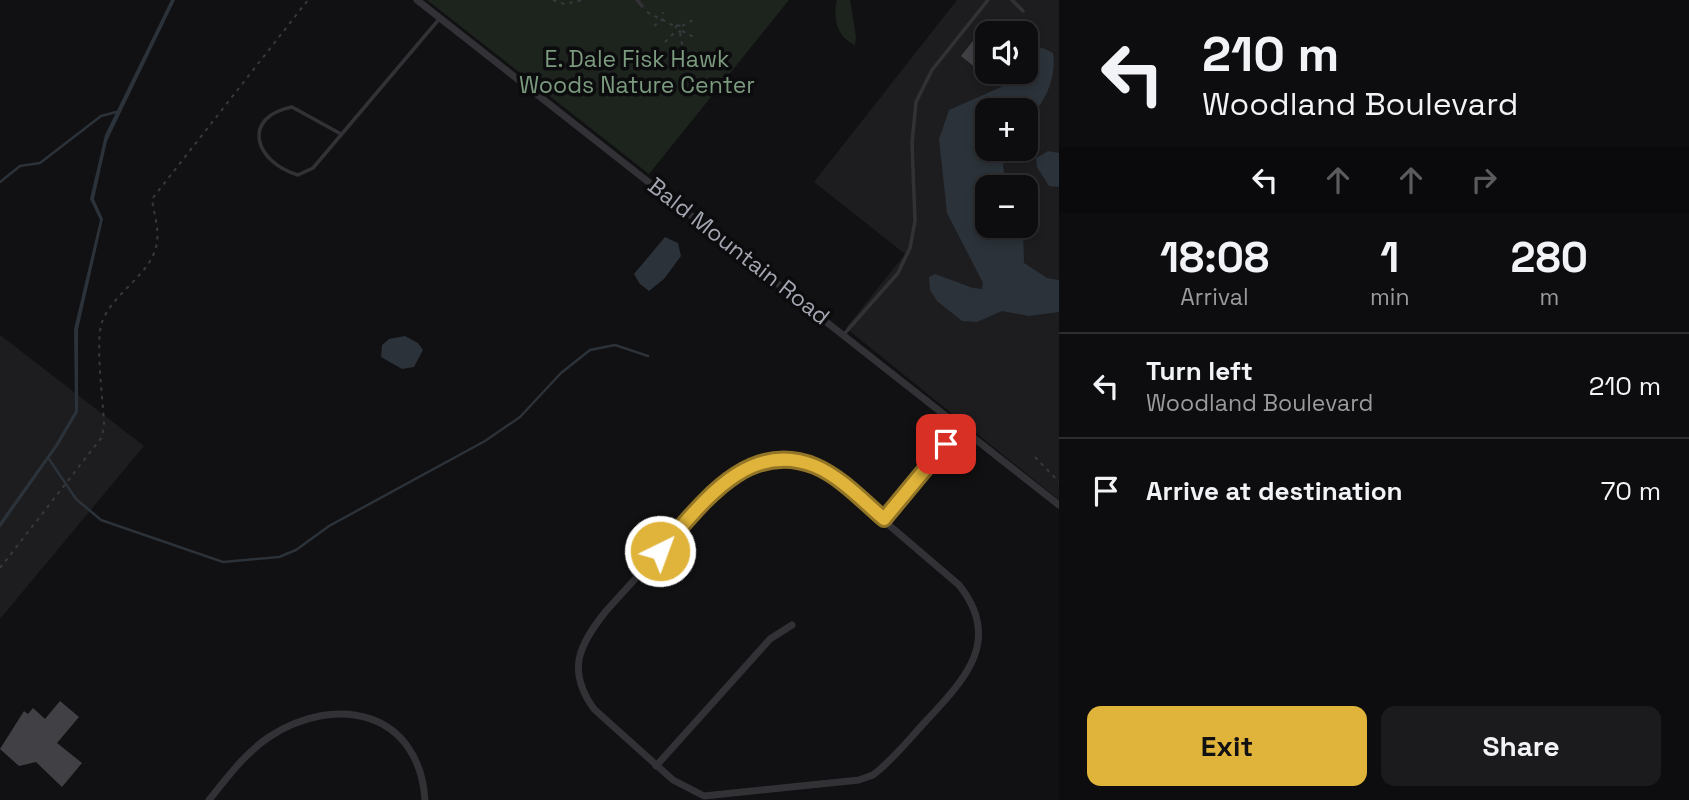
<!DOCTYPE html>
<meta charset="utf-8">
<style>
:root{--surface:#0d0c0e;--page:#1b1a1c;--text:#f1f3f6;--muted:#9a9b9e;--line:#2d2c2e;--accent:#e0b43a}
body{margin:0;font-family:"Space Grotesk",sans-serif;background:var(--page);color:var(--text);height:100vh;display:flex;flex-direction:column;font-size:26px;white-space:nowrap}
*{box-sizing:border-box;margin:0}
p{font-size:23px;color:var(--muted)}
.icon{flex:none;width:38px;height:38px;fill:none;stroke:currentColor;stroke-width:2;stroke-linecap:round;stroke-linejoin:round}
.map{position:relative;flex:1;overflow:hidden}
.details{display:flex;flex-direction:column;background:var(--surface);width:630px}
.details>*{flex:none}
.banner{background:#0d0c0e;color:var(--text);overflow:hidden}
.buttons{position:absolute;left:975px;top:21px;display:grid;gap:14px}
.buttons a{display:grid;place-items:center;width:63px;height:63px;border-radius:14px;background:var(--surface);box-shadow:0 4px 10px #0003,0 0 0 2px var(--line);font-size:35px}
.pin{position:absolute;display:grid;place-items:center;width:60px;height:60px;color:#fff;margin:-30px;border-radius:14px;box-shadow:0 4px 10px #0006}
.me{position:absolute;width:77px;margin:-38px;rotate:42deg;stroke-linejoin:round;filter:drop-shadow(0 0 5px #0008)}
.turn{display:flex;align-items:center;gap:24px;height:147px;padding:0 28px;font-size:32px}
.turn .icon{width:91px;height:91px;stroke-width:2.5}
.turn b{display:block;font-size:49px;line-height:60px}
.lanes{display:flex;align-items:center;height:66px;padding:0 28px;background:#0003;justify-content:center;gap:35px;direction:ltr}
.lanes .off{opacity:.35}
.eta{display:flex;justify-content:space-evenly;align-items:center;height:119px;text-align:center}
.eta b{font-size:42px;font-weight:800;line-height:49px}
.action{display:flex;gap:14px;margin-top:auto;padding:14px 28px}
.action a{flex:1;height:80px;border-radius:14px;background:var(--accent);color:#111;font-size:28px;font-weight:800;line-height:80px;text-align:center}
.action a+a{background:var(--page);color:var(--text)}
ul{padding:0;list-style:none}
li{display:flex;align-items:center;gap:21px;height:105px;padding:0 28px;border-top:2px solid var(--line)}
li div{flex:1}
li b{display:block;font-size:26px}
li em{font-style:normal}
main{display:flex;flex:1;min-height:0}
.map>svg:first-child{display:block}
</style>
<main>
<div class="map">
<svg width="1059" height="800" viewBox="0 0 1059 800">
<rect width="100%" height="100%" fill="#111012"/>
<g fill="#1d1d1f" fill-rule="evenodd">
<path d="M 957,0 L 1059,0 L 1059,500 L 846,328 L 905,254 L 814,182 ZM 987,33 L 1026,33 L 1026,72 L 987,72 ZM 987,110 L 1026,110 L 1026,149 L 987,149 ZM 987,187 L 1026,187 L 1026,226 L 987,226 Z"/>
<path d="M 0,335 L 144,446 L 0,619 Z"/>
</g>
<g fill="#1d241e">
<path d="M 427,0 L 789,0 L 649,174 Z"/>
<path d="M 837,0 L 850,0 L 856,37 L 855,45 C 836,37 833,17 837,0 Z"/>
</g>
<g fill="#2b3239">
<path d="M 171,0 L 175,0 L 107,141 L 94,199 L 103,219 L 78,330 L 78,412 L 58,446 L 0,528 L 0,522 L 55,445 L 75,411 L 74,329 L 100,220 L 90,199 L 105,135 Z"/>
<path d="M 1030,48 L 1043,48 L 1053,53 C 1057,78 1044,106 1026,121 L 1026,110 L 987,110 L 987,149 L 1006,149 L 1003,166 L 1007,187 L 987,187 L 987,226 L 1023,226 L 1024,263 L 1047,278 L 1059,280 L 1059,312 L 1029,316 L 1002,311 L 977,322 L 962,321 L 937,301 L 930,290 L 929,277 L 935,274 L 973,288 L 982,289 L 983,283 L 947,213 L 939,139 L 949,110 L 1001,87 L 1016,72 L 1026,72 L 1026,55 Z"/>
<path d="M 1048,151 L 1059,153 L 1059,187 L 1049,186 L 1037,167 L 1036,158 Z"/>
<path d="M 665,237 L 678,243 L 681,256 L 664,279 L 649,291 L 640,284 L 634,274 Z"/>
<path d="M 405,336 L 418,343 L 423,350 L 414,367 L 402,369 L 381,357 L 382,345 L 389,339 Z"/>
</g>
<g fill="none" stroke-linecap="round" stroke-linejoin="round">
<g stroke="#2b3239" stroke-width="2.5">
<path d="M 0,182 L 20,166 L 40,163 L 101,116 L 116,112"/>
<path d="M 49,459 L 76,499 L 101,520 L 223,562 L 279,557 L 296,550 L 329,526 L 485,441 L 520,417 L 561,373 L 590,350 L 615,345 L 648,356"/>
</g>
</g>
<g fill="#404045">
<path d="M 987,23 L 999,33 L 987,33 L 987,77 L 961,56 Z"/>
<path d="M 60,701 L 79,717 L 57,743 L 82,763 L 62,787 L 36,762 L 19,766 L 0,749 L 24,711 L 28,714 L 33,708 L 45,719 Z"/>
</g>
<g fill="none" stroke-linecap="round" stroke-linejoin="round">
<g stroke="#38393d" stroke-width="2" stroke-dasharray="3.5 5" stroke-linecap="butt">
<path d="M 553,0 L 564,4 L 583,0"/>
<path d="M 647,12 L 676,27"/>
<path d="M 677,25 L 681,26 L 680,32 L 675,29 Z"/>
<path d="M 654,26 L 663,19 L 663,12"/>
<path d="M 682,26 L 693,20"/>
<path d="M 682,31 L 696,38"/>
<path d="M 680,33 L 683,50"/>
<path d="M 665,42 L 675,32"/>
<path d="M 1035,457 L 1059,482"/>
<path d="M 0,568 L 102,437 L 104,424 C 103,399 95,343 102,322 C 113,292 153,274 157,242 C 159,228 154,214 152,199 L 308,0"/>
</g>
<g stroke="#323236" stroke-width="3.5">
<path d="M 637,0 L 642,6"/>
<path d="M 1012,0 L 1023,11"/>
<path d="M 341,134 L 292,107 C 241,117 254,162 298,175 L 313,168 L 440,18"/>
<path d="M 845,333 L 898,273 L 910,248 L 915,221 L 912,143 L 916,102 L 932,70 L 988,0"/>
</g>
<g stroke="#323236" stroke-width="7">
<path d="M 417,0 L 1059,505"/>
<path d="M 779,459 L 814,466 L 828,473 L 959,585 C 1003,640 965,679 926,721 C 909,739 893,760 873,775 L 859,780 L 704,796 L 673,780 L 594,709 C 566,670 579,645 606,611 L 715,491 L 738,471 L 756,463 Z"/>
<path d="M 884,518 L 961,426"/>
<path d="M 656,766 L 770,639 L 792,625"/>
<path d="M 209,800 C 227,778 245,753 269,737 C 336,693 419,711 425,800"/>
</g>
</g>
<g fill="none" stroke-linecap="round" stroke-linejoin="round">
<g stroke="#927526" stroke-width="18">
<path id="route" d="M 660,551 C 700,507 746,438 815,466 C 841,477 863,501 884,519 L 946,444"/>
</g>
<use href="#route" stroke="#e0b43a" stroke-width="12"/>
</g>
<g text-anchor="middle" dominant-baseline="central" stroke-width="7" stroke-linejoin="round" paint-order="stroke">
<g font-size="23" fill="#7b9b7f" stroke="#0c0b0d">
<text x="637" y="59">E. Dale Fisk Hawk<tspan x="637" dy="26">Woods Nature Center</tspan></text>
</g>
<g font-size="23" fill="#a3a6b1" stroke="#0c0b0d">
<text transform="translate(739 251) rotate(38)">Bald Mountain Road</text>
</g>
</g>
</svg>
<div class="buttons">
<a><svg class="icon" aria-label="sound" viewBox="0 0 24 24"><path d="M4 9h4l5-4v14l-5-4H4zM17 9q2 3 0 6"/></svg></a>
<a>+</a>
<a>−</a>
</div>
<div class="pin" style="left:946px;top:444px;background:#d93025"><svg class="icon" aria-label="arrive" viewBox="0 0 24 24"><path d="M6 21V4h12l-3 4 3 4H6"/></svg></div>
<svg class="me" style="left:660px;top:551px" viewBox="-20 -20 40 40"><circle r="17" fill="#e0b43a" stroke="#fff" stroke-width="3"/><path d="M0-11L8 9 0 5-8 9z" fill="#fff"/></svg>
</div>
<section class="details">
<div class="banner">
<div class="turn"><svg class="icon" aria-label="left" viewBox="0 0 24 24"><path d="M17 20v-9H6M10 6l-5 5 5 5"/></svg><div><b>210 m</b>Woodland Boulevard</div></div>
<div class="lanes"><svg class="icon" aria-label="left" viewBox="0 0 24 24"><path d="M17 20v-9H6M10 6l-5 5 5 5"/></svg><svg class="icon off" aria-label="ahead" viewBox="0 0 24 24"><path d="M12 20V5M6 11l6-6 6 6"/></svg><svg class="icon off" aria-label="ahead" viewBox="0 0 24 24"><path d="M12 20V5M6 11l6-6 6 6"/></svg><svg class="icon off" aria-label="right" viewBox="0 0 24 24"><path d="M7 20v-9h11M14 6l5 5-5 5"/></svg></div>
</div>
<div class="eta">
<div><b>18:08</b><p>Arrival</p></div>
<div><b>1</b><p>min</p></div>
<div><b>280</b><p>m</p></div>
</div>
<ul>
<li><svg class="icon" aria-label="left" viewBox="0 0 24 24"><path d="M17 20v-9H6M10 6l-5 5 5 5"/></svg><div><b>Turn left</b><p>Woodland Boulevard</p></div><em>210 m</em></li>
<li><svg class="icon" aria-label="arrive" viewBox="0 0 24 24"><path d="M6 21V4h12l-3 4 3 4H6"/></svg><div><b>Arrive at destination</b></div><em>70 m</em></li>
</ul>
<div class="action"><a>Exit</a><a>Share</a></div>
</section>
</main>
